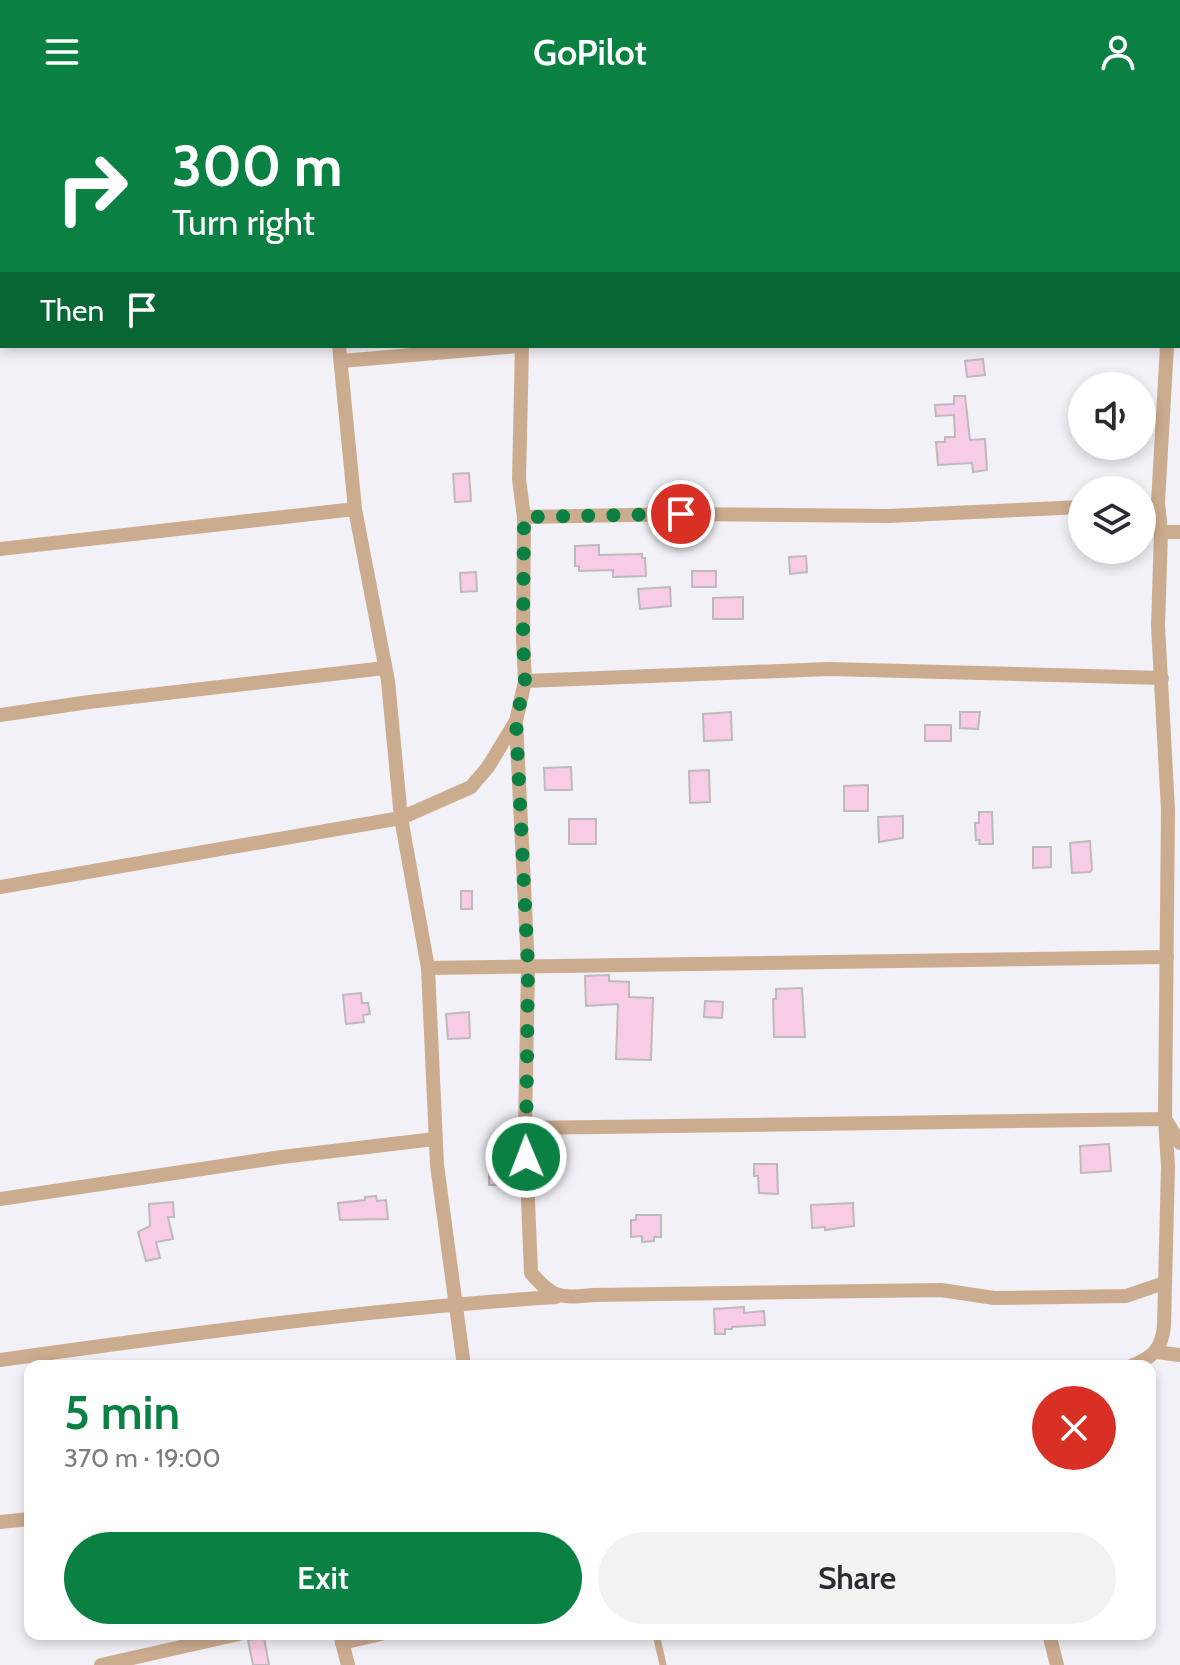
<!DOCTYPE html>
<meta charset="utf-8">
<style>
:root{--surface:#fff;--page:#f2f2f3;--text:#2b2b33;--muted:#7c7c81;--accent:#0b8043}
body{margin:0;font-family:Cabin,sans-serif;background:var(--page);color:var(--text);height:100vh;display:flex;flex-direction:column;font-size:30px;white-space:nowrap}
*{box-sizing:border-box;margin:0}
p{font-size:26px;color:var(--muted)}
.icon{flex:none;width:44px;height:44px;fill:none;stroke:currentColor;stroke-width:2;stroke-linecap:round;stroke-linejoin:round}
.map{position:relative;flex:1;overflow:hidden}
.drawer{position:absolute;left:24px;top:1256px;width:1132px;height:280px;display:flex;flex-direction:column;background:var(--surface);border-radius:16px;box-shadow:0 4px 12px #0003}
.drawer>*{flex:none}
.hud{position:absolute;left:0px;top:0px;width:1180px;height:244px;box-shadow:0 4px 12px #0003;background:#0b8043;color:#fff;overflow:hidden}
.tools{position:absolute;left:1068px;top:268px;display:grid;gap:16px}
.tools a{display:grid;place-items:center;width:88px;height:88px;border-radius:50%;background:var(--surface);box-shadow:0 4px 12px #0003;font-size:40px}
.pin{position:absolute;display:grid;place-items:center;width:68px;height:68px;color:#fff;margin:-34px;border:4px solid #fff;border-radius:50%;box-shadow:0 2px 8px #0007}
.me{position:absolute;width:88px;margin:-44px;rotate:359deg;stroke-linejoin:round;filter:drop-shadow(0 0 6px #0008)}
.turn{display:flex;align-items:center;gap:28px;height:168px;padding:0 40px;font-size:36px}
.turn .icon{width:104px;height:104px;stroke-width:2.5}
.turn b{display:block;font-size:56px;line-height:68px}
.then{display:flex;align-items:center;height:76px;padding:0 40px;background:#0003;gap:16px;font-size:30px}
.round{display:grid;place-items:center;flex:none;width:84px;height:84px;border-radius:42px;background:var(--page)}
.head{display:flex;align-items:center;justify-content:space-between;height:136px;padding:0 40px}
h1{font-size:48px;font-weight:600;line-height:60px;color:var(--accent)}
.primary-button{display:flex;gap:16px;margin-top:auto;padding:16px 40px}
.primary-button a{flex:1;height:92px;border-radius:48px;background:var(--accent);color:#fff;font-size:32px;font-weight:600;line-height:92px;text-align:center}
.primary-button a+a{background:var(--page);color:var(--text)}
header{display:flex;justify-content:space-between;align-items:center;height:104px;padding:0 40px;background:var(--accent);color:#fff;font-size:36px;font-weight:600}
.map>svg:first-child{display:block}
</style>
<header><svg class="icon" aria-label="menu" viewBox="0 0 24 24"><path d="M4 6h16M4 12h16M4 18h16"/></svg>GoPilot<svg class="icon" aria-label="person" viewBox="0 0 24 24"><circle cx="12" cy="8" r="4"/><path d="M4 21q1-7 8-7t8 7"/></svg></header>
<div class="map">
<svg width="1180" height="1561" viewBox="0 0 1180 1561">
<rect width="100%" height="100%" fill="#f1f1f7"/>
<g fill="#f8cce6" stroke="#beb9bc" stroke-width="2">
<path d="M 983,255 L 985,271 L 967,273 L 965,257 Z"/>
<path d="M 954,292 L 965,292 L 970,336 L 985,335 L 987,366 L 973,368 L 972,359 L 938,361 L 936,338 L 945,338 L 945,333 L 955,333 L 954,311 L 936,312 L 935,301 L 954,300 Z"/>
<path d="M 469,369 L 471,397 L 455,398 L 453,370 Z"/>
<path d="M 599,441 L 599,451 L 642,450 L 642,454 L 645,454 L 646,472 L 613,473 L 613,466 L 579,467 L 579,462 L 575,462 L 575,442 Z"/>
<path d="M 806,452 L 807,468 L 790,470 L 789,453 Z"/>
<rect x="692" y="467" width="24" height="16"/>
<path d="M 476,468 L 477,487 L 461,488 L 460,469 Z"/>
<path d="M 670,483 L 671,502 L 640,505 L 638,485 Z"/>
<path d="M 743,493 L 743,515 L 713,515 L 713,494 Z"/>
<path d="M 731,608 L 732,636 L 704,637 L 703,610 Z"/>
<path d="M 960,608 L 980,608 L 978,625 L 960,624 Z"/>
<rect x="925" y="621" width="26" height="16"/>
<path d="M 571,663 L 572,686 L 545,686 L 544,664 Z"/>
<path d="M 709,666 L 710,698 L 690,699 L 689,667 Z"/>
<path d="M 868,681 L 868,707 L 844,707 L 844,682 Z"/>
<path d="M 979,708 L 992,708 L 993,740 L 979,740 L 980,736 L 976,736 L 975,719 L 979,719 Z"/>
<path d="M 903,712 L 903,734 L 879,738 L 878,713 Z"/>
<rect x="569" y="715" width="27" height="25"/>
<path d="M 1090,737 L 1092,765 L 1090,768 L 1072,769 L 1070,739 Z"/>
<path d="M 1033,743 L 1051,743 L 1051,763 L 1033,764 Z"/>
<rect x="461" y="787" width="11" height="18"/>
<path d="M 609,871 L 609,877 L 629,878 L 629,893 L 653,894 L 651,956 L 616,955 L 618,900 L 586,902 L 585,872 Z"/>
<path d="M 802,884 L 805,933 L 774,933 L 773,895 L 776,895 L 776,885 Z"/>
<path d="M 361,889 L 362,899 L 368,899 L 370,910 L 363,911 L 364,918 L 346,920 L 343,891 Z"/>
<path d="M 705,897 L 723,898 L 722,914 L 704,913 Z"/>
<path d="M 469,908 L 470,934 L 448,935 L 446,910 Z"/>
<path d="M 1109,1040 L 1111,1067 L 1081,1069 L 1080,1042 Z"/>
<path d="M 754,1060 L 777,1060 L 778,1090 L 759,1089 L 758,1072 L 754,1072 Z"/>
<path d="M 507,1062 L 507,1081 L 489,1081 L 489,1063 Z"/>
<path d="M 376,1092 L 377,1097 L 386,1096 L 388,1115 L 340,1116 L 338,1099 L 365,1096 L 365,1093 Z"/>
<path d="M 173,1098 L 174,1113 L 168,1113 L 173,1135 L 156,1138 L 160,1154 L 146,1157 L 138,1128 L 150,1122 L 149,1100 Z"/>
<path d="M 853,1099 L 854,1122 L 825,1126 L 825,1123 L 812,1124 L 811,1101 Z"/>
<path d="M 636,1111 L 661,1111 L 661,1133 L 654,1133 L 654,1137 L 642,1138 L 642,1132 L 631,1133 L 631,1116 L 636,1116 Z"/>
<path d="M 744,1203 L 744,1209 L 764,1207 L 765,1221 L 732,1223 L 732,1225 L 725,1225 L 725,1230 L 715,1230 L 714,1205 Z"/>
<path d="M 264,1533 L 269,1561 L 253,1561 L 248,1536 Z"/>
</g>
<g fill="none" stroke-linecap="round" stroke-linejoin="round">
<path stroke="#ccac8f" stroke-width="7" d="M 656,1530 L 663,1561"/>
<g stroke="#ccac8f" stroke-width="14">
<path d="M 307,0 L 307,2"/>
<path d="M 517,0 L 517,2"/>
<path d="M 1170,2 L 1170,0"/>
<path d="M 1178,117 L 1180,117"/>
<path d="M 0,135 L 2,135"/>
<path d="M 339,242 L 355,405 L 388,577 L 401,714 L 428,864 L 437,1061 L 464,1262"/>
<path d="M 522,242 L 519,375 L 524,413"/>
<path d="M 341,257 L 519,242"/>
<path d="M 1161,428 L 1180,428"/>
<path d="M 0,445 L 355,405"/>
<path d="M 525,577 L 829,565 L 1162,574"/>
<path d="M 0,611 L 89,598 L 385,564"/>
<path d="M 516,617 L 528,863 L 525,1024 L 531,1169 C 554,1195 559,1194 593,1191 L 941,1186 L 994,1194 L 1126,1192 L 1164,1179"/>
<path d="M 0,783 L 401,714 L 471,683 L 488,663 L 516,617 L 525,577 L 523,537 L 524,413 L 681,410 L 888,412 L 1082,403"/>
<path d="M 428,864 L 1167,853"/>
<path d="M 525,1024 L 1165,1015 L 1180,1039"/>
<path d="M 0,1095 L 282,1053 L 435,1035"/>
<path d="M 1156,1248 L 1180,1251"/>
<path d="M 0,1256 C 185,1230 370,1205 556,1193"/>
<path d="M 1131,1262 C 1152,1254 1162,1245 1164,1222 L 1168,1062 L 1165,1015 L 1168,706 L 1158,522 L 1161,428 L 1158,398 L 1167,242"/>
<path d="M 0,1418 L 30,1415"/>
<path d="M 340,1530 L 348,1561"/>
<path d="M 1049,1530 L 1057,1561"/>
<path d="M 342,1539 L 381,1530"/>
<path d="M 101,1561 L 239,1530"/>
</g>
</g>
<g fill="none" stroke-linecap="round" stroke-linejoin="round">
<path stroke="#0b8043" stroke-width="14" stroke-dasharray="0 25.2" d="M 526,1053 L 528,863 L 516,617 L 525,577 L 523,537 L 524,413 L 681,410"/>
</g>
</svg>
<div class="tools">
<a><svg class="icon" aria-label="sound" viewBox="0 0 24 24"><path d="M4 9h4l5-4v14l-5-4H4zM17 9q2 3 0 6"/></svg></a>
<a><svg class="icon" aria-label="layers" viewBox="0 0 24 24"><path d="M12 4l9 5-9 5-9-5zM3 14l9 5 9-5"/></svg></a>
</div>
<div class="pin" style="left:681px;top:410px;background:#d93025"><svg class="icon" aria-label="arrive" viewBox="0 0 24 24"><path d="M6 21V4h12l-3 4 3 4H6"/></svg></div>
<svg class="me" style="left:526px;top:1053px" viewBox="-20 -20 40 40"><circle r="17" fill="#0b8043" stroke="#fff" stroke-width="3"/><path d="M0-11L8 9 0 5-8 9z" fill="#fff"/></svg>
<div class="hud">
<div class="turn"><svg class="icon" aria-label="right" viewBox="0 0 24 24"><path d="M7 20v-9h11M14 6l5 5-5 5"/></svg><div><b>300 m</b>Turn right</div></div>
<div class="then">Then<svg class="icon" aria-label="arrive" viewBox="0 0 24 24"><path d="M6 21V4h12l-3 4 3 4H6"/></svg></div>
</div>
<section class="drawer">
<div class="head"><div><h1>5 min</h1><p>370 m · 19:00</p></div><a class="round" style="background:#d93025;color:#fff"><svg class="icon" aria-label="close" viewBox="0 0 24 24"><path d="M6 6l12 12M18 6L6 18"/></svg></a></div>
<div class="primary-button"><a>Exit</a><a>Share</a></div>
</section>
</div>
